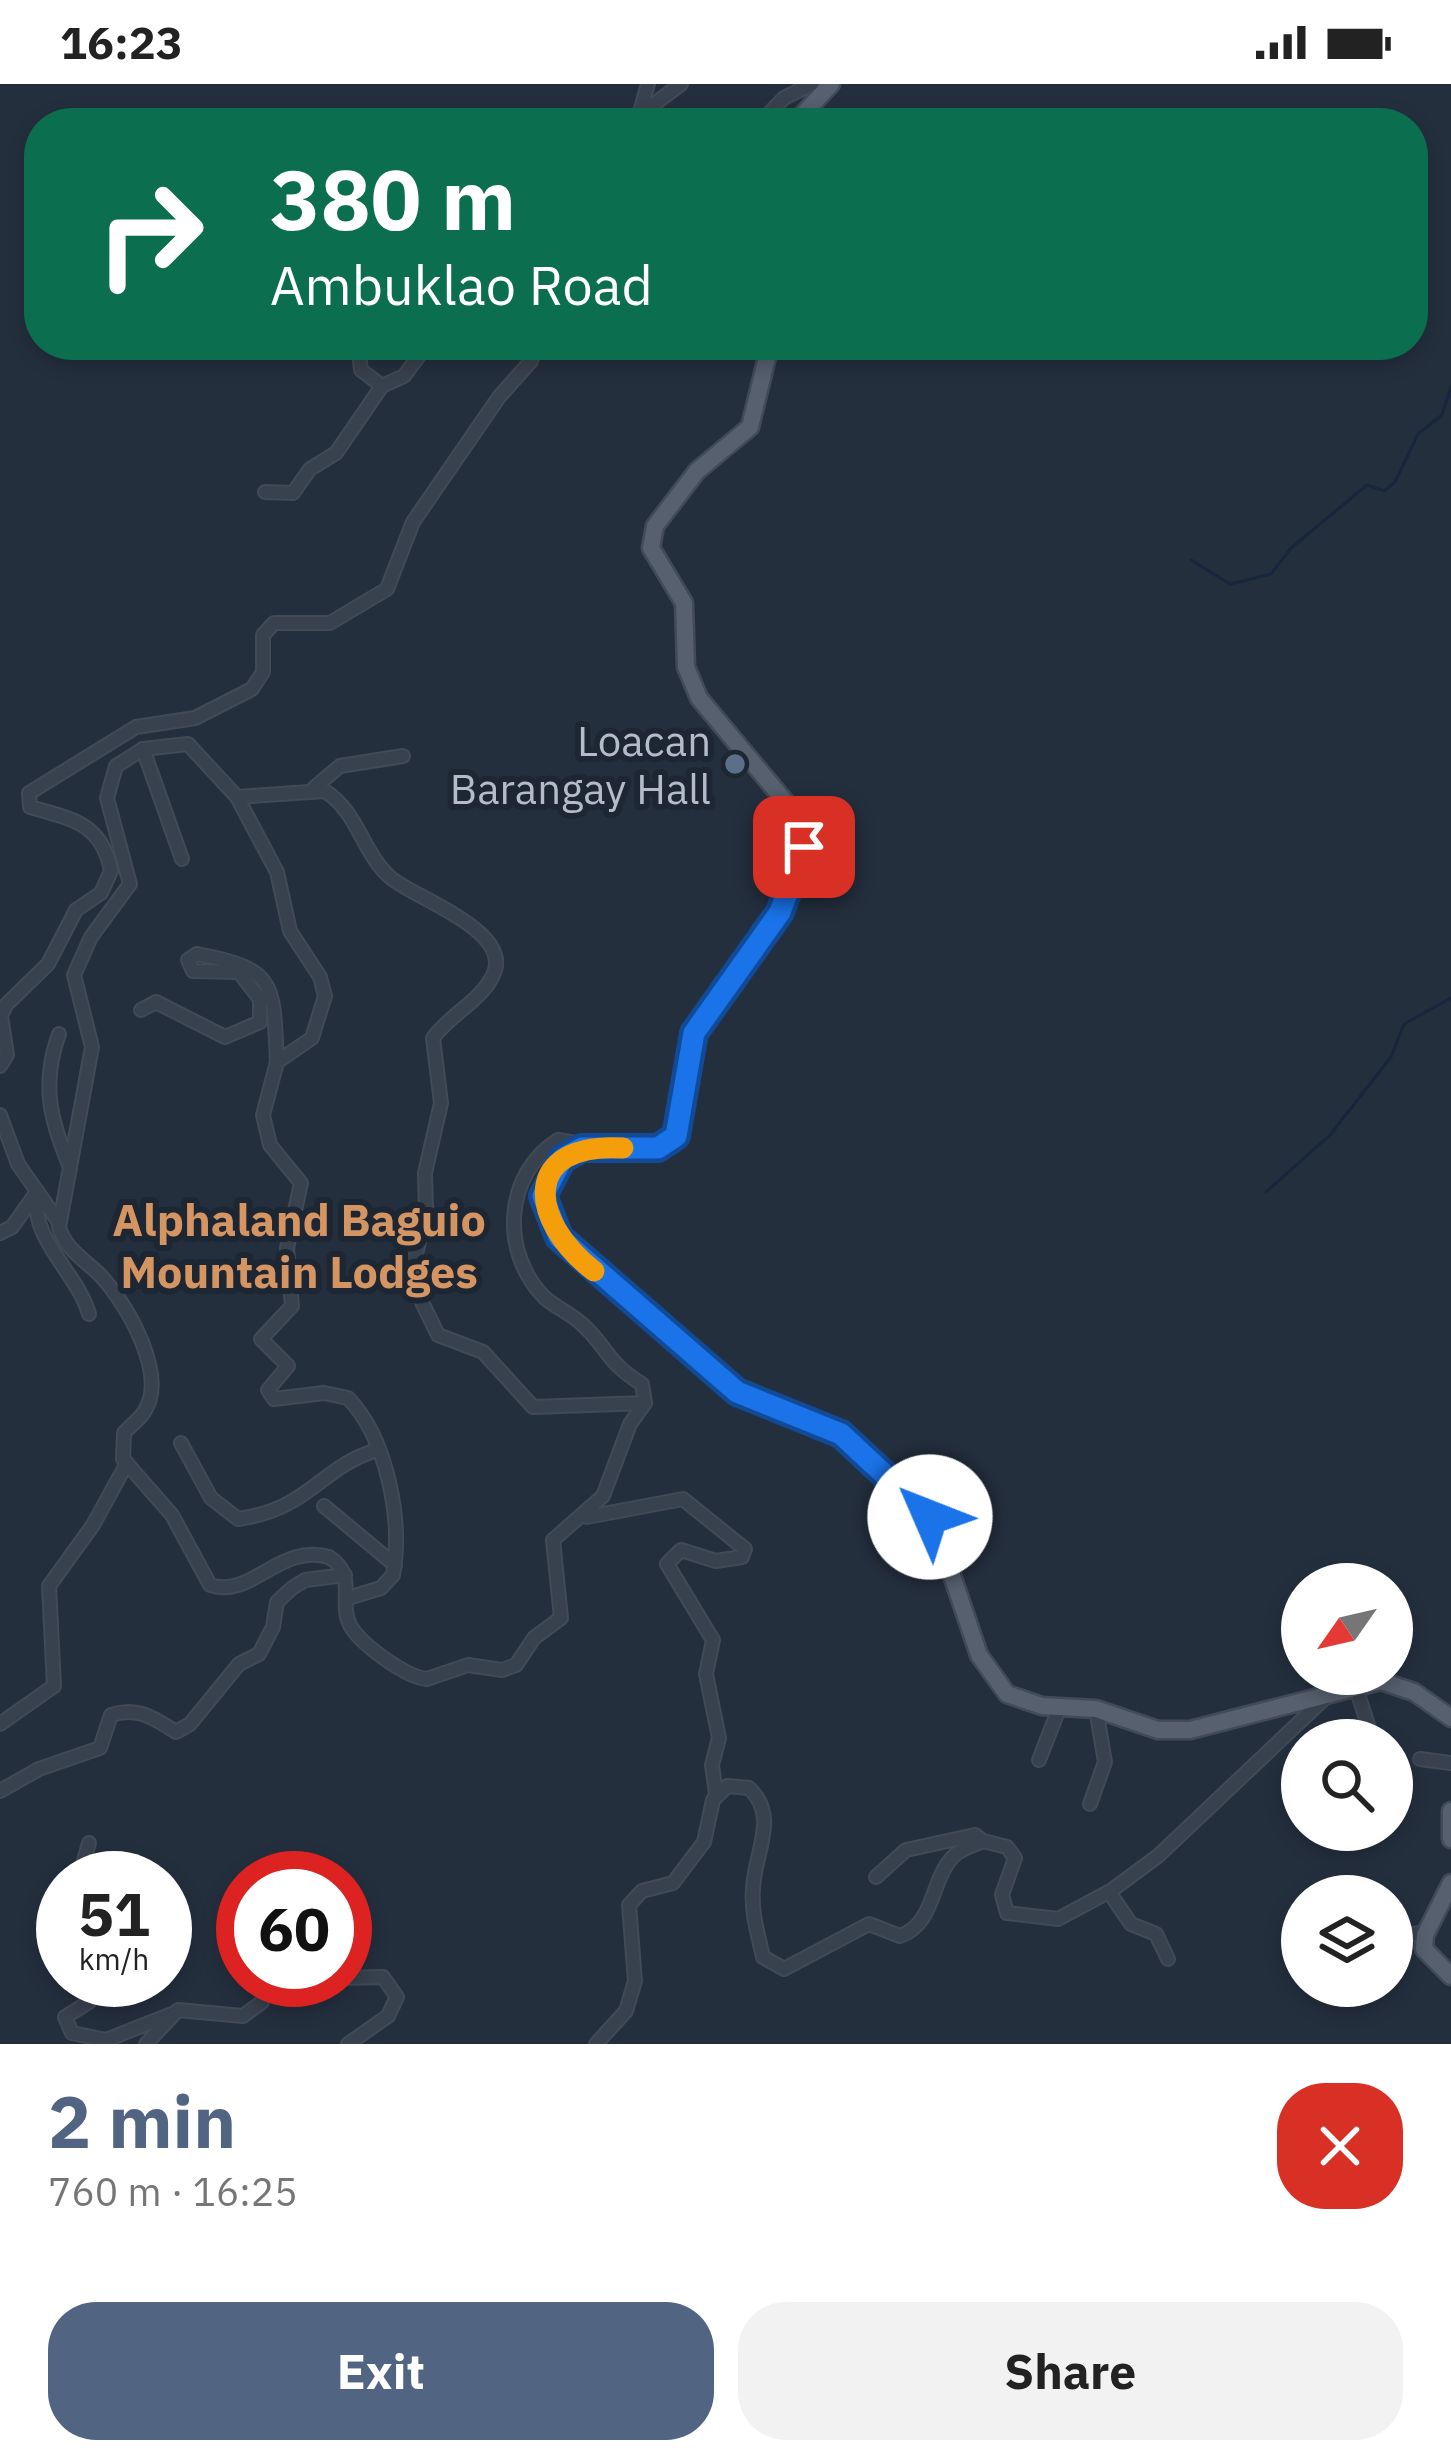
<!DOCTYPE html>
<meta charset="utf-8">
<style>
:root{--surface:#fff;--page:#f2f2f2;--text:#222;--muted:#767676;--accent:#516482}
body{margin:0;font-family:"IBM Plex Sans",sans-serif;background:var(--page);color:var(--text);height:100vh;display:flex;flex-direction:column;font-size:45px;white-space:nowrap}
*{box-sizing:border-box;margin:0}
p{font-size:39px;color:var(--muted)}
.icon{flex:none;width:66px;height:66px;fill:none;stroke:currentColor;stroke-width:2;stroke-linecap:round;stroke-linejoin:round}
.map{position:relative;height:1960px;overflow:hidden}
.side{display:flex;flex-direction:column;background:var(--surface);flex:1}
.side>*{flex:none}
.guide{position:absolute;left:24px;top:24px;width:1404px;height:252px;border-radius:48px;box-shadow:0 6px 18px #0003;background:#0b6e4f;color:#fff;overflow:hidden}
.needle{width:78px;rotate:236deg}
.buttons{position:absolute;left:1281px;top:1479px;display:grid;gap:24px}
.buttons a{display:grid;place-items:center;width:132px;height:132px;border-radius:50%;background:var(--surface);box-shadow:0 6px 18px #0003;font-size:60px}
.speed{position:absolute;left:36px;top:1767px;display:flex;gap:24px;font-size:60px;font-weight:700;text-align:center}
.speed>*{display:grid;place-content:center;width:156px;height:156px;border-radius:50%;background:var(--surface);box-shadow:0 6px 18px #0003;line-height:1}
.speed small{font-size:30px;font-weight:400}
.speed .limit{border:18px solid #d22;background:#fff;color:#111}
.pin{position:absolute;display:grid;place-items:center;width:102px;height:102px;color:#fff;margin:-51px;border-radius:24px;box-shadow:0 6px 18px #0006}
.me{position:absolute;width:132px;margin:-66px;rotate:314deg;stroke-linejoin:round;filter:drop-shadow(0 0 9px #0008)}
.turn{display:flex;align-items:center;gap:42px;height:252px;padding:0 48px;font-size:54px}
.turn .icon{width:156px;height:156px;stroke-width:2.5}
.turn b{display:block;font-size:84px;line-height:102px}
.round{display:grid;place-items:center;flex:none;width:126px;height:126px;border-radius:48px;background:var(--page)}
.overview{display:flex;align-items:center;justify-content:space-between;height:204px;padding:0 48px}
h1{font-size:72px;font-weight:700;line-height:90px;color:var(--accent)}
.primary-button{display:flex;gap:24px;margin-top:auto;padding:24px 48px}
.primary-button a{flex:1;height:138px;border-radius:48px;background:var(--accent);color:#fff;font-size:48px;font-weight:700;line-height:138px;text-align:center}
.primary-button a+a{background:var(--page);color:var(--text)}
.status{display:flex;justify-content:space-between;align-items:center;height:84px;padding:0 60px;background:var(--surface);direction:ltr}
.status svg{height:33px;fill:currentColor}
.map>svg:first-child{display:block}
</style>
<div class="status"><b>16:23</b><svg viewBox="0 0 49 12"><path d="M0 12V9h3v3zM5 12V6h3v6zM10 12V3h3v9zM15 12V0h3v12zM26 1h20v11H26zM47 4h2v5h-2z"/></svg></div>
<div class="map">
<svg width="1451" height="1960" viewBox="0 0 1451 1960">
<rect width="100%" height="100%" fill="#242f3e"/>
<g fill="none" stroke-linecap="round" stroke-linejoin="round">
<g stroke="#17263c" stroke-width="3">
<path d="M 1191,476 L 1230,500 L 1271,490 L 1291,464 L 1367,401 L 1384,407 L 1395,398 L 1418,350 L 1442,331 L 1451,303"/>
<path d="M 1266,1108 L 1330,1051 L 1391,973 L 1404,940 L 1451,914"/>
</g>
<g stroke="#414a57" stroke-width="16">
<g id="minor">
<path d="M 640,28 L 648,0"/>
<path d="M 629,39 L 681,0"/>
<path d="M 760,39 L 784,14 L 812,0"/>
<path d="M 358,261 L 361,286 L 382,302 L 404,292 L 427,261"/>
<path d="M 265,408 L 293,409 L 310,385 L 336,369 L 382,302"/>
<path d="M 143,665 L 182,775"/>
<path d="M 314,704 L 340,682 L 403,672"/>
<path d="M 237,713 L 188,660 L 143,665 L 116,682 L 107,714 L 130,800 L 91,853 L 74,891 L 92,963 L 59,1143 C 65,1165 85,1176 101,1192 C 126,1219 169,1291 144,1328 C 139,1336 130,1342 124,1349 L 123,1375 L 172,1431 L 210,1501 C 252,1515 279,1459 329,1473 C 358,1491 338,1517 350,1541 C 361,1561 406,1593 427,1595 L 468,1581 L 502,1586 L 516,1581 L 534,1554 L 561,1534 L 553,1456 L 603,1412 L 630,1340 L 645,1319"/>
<path d="M 141,926 L 156,918 L 225,953 L 260,938 L 260,915 L 239,888 L 193,887 L 188,876 L 197,870 C 278,885 273,900 277,978 L 312,954 L 325,912 L 320,893 L 290,847 L 277,788 L 237,713 L 325,707 C 359,729 362,769 391,794 C 415,815 520,848 491,895 C 478,918 449,932 433,954 L 441,1019 L 425,1089 L 426,1127 L 412,1188 L 415,1204 L 438,1251 L 483,1268 L 533,1323 L 645,1319 L 642,1300 C 606,1278 609,1265 583,1241 C 572,1230 556,1224 544,1213 C 500,1168 504,1090 558,1056 L 593,1062"/>
<path d="M 59,950 C 41,1000 50,1036 70,1083"/>
<path d="M 277,978 L 263,1031 L 270,1061 L 301,1099 L 287,1164 L 292,1222 L 261,1255 L 288,1282 L 268,1306 L 274,1315 L 324,1309 L 348,1314 C 387,1354 403,1437 393,1491 L 381,1504 L 348,1514"/>
<path d="M 0,982 L 7,971 L 1,932 L 6,921 L 48,880 L 76,826 L 101,809 L 111,787 C 102,739 72,735 30,723 L 29,709 L 136,643 L 195,634 L 252,605 L 263,588 L 263,551 L 274,539 L 330,539 L 387,505 L 413,438 L 499,313 L 531,277 L 536,261"/>
<path d="M 0,1031 L 18,1080 L 58,1137"/>
<path d="M 37,1107 C 29,1156 76,1186 89,1230"/>
<path d="M 0,1149 L 12,1143 L 37,1108"/>
<path d="M 181,1359 L 211,1414 L 238,1435 C 310,1425 319,1384 377,1366"/>
<path d="M 324,1422 L 395,1481"/>
<path d="M 587,1433 L 683,1415 L 745,1465 L 742,1473 L 716,1477 L 681,1466 L 667,1480 L 713,1556 L 706,1590 L 719,1654 L 712,1681 L 716,1710"/>
<path d="M 1355,1601 L 1371,1650"/>
<path d="M 0,1640 L 54,1602 L 49,1502 L 93,1441 L 127,1379"/>
<path d="M 1420,1675 L 1451,1679"/>
<path d="M 1039,1676 L 1060,1622"/>
<path d="M 0,1707 L 39,1685 L 100,1664 L 111,1631 C 137,1622 154,1634 176,1648 L 190,1640 L 239,1580 L 259,1570 L 273,1543 L 277,1518 L 292,1504 L 305,1496 L 345,1491"/>
<path d="M 1090,1720 L 1105,1678 L 1096,1625"/>
<path d="M 876,1793 L 906,1766 L 975,1751 L 983,1757"/>
<path d="M 79,1794 L 89,1759"/>
<path d="M 1109,1808 L 1131,1840 L 1156,1850 L 1168,1875"/>
<path d="M 1392,1851 L 1426,1849"/>
<path d="M 345,1894 L 383,1893 L 397,1913 L 388,1932 L 348,1960"/>
<path d="M 97,1896 L 89,1918 L 65,1933 L 72,1949 L 106,1956 L 172,1930"/>
<path d="M 146,1960 L 178,1926 L 243,1932 L 262,1918 L 269,1896"/>
<path d="M 596,1960 L 626,1927 L 635,1897 L 629,1821 L 642,1807 L 673,1799 L 704,1758 L 713,1716 L 727,1702 L 749,1704 C 780,1733 754,1769 753,1805 C 751,1829 758,1850 763,1873 L 784,1885 L 869,1840 L 900,1852 C 937,1839 930,1792 956,1770 C 963,1764 974,1761 983,1757 L 1007,1763 L 1015,1774 L 1002,1811 L 1007,1829 L 1058,1835 L 1112,1806 L 1158,1772 L 1325,1614"/>
</g>
</g>
<g stroke="#414a57" stroke-width="21">
<g id="major">
<path d="M 795,39 L 831,0"/>
<path d="M 770,261 L 750,343 L 697,387 L 655,442 L 651,464 L 684,519 L 686,583 L 699,614 L 798,733 C 830,802 721,893 693,952 C 678,983 690,1021 676,1052 L 648,1065 L 582,1064 L 554,1083 L 545,1102 L 544,1123 L 569,1166 L 737,1308 L 841,1350 L 921,1422 L 938,1450 L 979,1571 L 1007,1610 L 1042,1622 L 1096,1625 L 1158,1646 L 1190,1646 L 1381,1597 L 1414,1608 L 1451,1634"/>
<path d="M 1451,1727 L 1451,1755"/>
<path d="M 1451,1799 L 1425,1851 L 1424,1865 L 1451,1892"/>
</g>
</g>
<use href="#minor" stroke="#38414e" stroke-width="12"/>
<use href="#major" stroke="#56606e" stroke-width="16"/>
</g>
<g fill="none" stroke-linecap="round" stroke-linejoin="round">
<g stroke="#114b97" stroke-width="30">
<path id="route" d="M 804,763 L 780,828 L 694,949 L 676,1052 L 658,1064 L 582,1064 L 562,1075 L 543,1112 L 559,1153 L 737,1308 L 841,1350 L 930,1433"/>
</g>
<use href="#route" stroke="#1a73e8" stroke-width="21"/>
<path stroke="#f59e0b" stroke-width="21" d="M 594,1187 C 528,1136 521,1058 623,1064"/>
</g>
<circle fill="#5c6f8a" stroke="#1d2633" stroke-width="4.5" cx="735" cy="680" r="12"/>
<g text-anchor="middle" dominant-baseline="central" stroke-width="12" stroke-linejoin="round" paint-order="stroke">
<g font-size="42" fill="#b4bcc9" stroke="#1d2633" text-anchor="end">
<text x="711" y="656">Loacan<tspan x="711" dy="48">Barangay Hall</tspan></text>
</g>
<g font-size="45" font-weight="bold" fill="#d59563" stroke="#1d2633">
<text x="299" y="1135">Alphaland Baguio<tspan x="299" dy="52">Mountain Lodges</tspan></text>
</g>
</g>
</svg>
<div class="buttons">
<a><svg class="needle" viewBox="-14 -14 28 28"><path d="M0-13l5 13h-10z" fill="#e53935"/><path d="M0 13l5-13h-10z" fill="#767676"/></svg></a>
<a><svg class="icon" aria-label="search" viewBox="0 0 24 24"><circle cx="10" cy="10" r="6"/><path d="M15 15l6 6"/></svg></a>
<a><svg class="icon" aria-label="layers" viewBox="0 0 24 24"><path d="M12 4l9 5-9 5-9-5zM3 14l9 5 9-5"/></svg></a>
</div>
<div class="speed"><div>51<small>km/h</small></div><div class="limit">60</div></div>
<div class="pin" style="left:804px;top:763px;background:#d93025"><svg class="icon" aria-label="arrive" viewBox="0 0 24 24"><path d="M6 21V4h12l-3 4 3 4H6"/></svg></div>
<svg class="me" style="left:930px;top:1433px" viewBox="-20 -20 40 40"><circle r="19" fill="#fff"/><path d="M0-13L10 11 0 6-10 11z" fill="#1a73e8"/></svg>
<div class="guide">
<div class="turn"><svg class="icon" aria-label="right" viewBox="0 0 24 24"><path d="M7 20v-9h11M14 6l5 5-5 5"/></svg><div><b>380 m</b>Ambuklao Road</div></div>
</div>
</div>
<section class="side">
<div class="overview"><div><h1>2 min</h1><p>760 m · 16:25</p></div><a class="round" style="background:#d93025;color:#fff"><svg class="icon" aria-label="close" viewBox="0 0 24 24"><path d="M6 6l12 12M18 6L6 18"/></svg></a></div>
<div class="primary-button"><a>Exit</a><a>Share</a></div>
</section>
